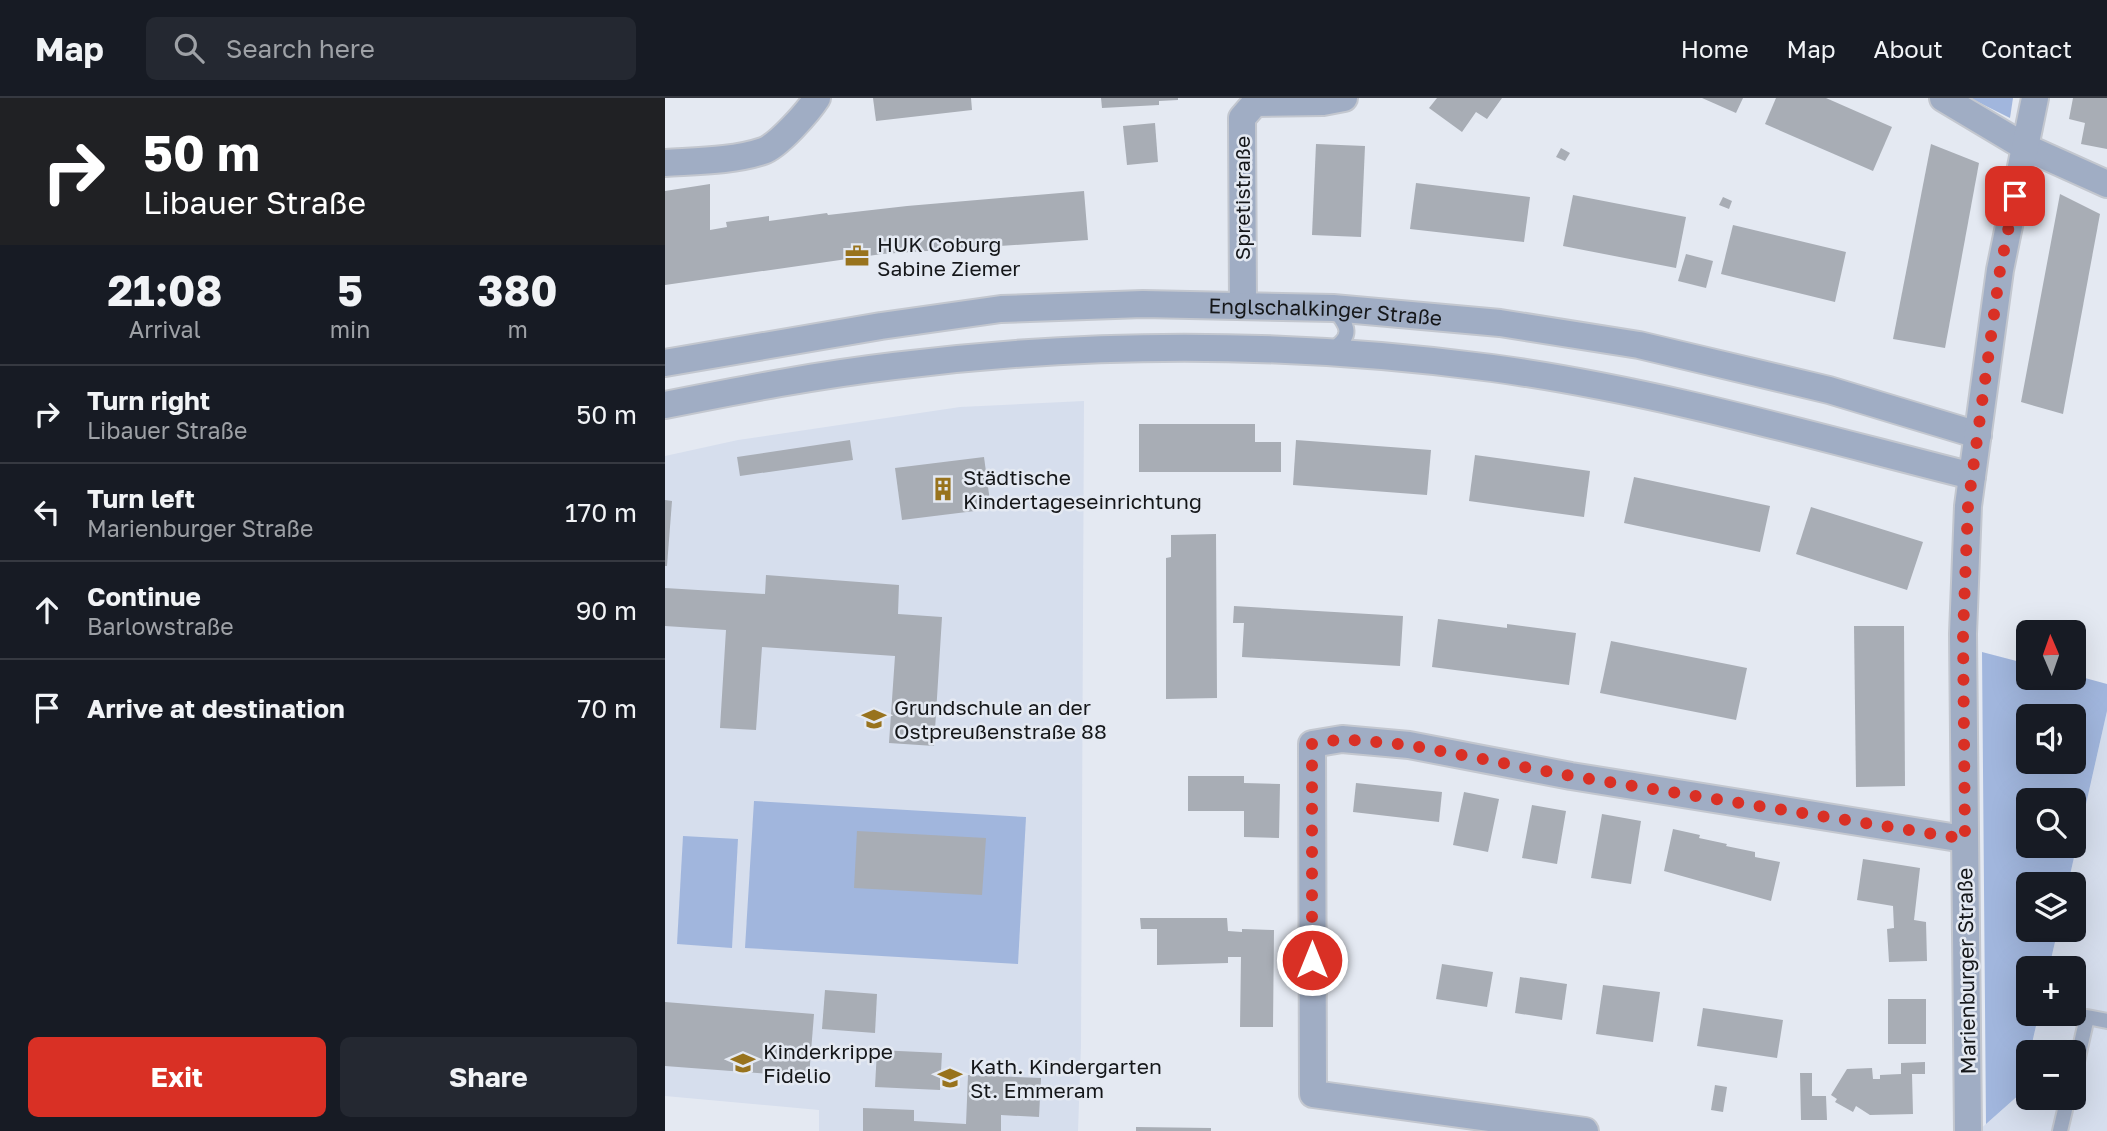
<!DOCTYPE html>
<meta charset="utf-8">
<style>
:root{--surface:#171b24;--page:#242831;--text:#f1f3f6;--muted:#9ea1a6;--line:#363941;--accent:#d93025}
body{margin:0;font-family:"Golos Text",sans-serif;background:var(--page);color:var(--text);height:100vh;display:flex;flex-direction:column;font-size:26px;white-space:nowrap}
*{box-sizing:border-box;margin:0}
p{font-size:23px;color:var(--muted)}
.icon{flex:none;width:38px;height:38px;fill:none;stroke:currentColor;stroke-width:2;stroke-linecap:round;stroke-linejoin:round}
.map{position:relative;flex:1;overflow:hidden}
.side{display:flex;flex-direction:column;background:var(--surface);width:665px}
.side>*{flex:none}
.guide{background:#202124;color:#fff;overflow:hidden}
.needle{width:46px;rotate:358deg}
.fabs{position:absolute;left:1351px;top:522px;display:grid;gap:14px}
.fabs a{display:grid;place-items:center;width:70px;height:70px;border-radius:10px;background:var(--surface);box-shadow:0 7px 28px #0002;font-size:35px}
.pin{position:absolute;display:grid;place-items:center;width:60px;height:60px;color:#fff;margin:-30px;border-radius:14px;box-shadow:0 4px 10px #0006}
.me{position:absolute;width:77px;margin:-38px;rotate:0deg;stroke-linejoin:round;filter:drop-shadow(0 0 5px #0008)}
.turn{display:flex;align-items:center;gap:24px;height:147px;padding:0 28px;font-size:32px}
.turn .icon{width:91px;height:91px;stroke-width:2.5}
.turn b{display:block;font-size:49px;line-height:60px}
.eta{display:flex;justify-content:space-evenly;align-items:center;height:119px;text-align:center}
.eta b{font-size:42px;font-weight:700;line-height:49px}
.action{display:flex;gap:14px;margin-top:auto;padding:14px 28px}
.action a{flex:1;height:80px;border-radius:10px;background:var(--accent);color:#fff;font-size:28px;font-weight:700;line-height:80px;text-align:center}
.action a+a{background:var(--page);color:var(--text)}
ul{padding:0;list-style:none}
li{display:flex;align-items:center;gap:21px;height:98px;padding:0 28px;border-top:2px solid var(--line)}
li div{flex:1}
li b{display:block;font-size:26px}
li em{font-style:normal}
header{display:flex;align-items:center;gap:42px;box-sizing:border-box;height:98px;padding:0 35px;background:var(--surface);border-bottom:2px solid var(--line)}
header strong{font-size:33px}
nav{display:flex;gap:38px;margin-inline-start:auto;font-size:24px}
.search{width:490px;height:63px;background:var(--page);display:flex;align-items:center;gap:18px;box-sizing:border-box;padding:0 24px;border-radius:10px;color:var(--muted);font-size:26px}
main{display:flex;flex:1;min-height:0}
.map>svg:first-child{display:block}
</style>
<header>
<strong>Map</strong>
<div class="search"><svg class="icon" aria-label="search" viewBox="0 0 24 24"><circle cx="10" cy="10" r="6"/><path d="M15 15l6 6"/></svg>Search here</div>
<nav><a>Home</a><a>Map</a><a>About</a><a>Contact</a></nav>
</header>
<main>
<section class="side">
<div class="guide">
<div class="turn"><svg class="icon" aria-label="right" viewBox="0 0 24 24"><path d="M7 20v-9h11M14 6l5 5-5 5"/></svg><div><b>50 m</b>Libauer Straße</div></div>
</div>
<div class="eta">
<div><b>21:08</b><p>Arrival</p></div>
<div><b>5</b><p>min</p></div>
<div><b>380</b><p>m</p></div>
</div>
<ul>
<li><svg class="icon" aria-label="right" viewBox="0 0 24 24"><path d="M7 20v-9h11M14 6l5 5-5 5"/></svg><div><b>Turn right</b><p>Libauer Straße</p></div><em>50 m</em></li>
<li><svg class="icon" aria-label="left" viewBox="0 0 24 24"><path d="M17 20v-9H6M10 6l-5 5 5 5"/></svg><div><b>Turn left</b><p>Marienburger Straße</p></div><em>170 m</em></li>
<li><svg class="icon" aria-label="ahead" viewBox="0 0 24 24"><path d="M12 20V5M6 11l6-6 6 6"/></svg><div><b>Continue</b><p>Barlowstraße</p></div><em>90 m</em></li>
<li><svg class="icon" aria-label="arrive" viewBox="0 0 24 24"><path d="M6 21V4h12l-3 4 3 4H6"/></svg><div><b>Arrive at destination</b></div><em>70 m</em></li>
</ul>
<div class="action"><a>Exit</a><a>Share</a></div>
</section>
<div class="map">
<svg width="1442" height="1033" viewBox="0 0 1442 1033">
<rect width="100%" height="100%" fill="#e4e9f2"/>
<g fill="#d6deed">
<path d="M 419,303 L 416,948 L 413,1033 L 154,1033 L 154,1012 L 0,998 L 0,358 L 73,342 L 295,309 Z"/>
<path d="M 1442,613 L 1442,1033 L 1313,1033 L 1356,995 L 1363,963 L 1363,999 L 1409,999 L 1409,954 L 1365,954 L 1374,915 L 1409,915 L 1409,870 L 1384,870 L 1393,831 L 1409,831 L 1409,786 L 1403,786 Z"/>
</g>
<g fill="#a1b6dd" fill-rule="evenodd">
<path d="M 1305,0 L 1348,0 L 1345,20 Z"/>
<path d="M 1317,554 L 1363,566 L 1363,579 L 1409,579 L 1409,577 L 1442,586 L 1442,613 L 1403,786 L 1363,786 L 1363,831 L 1393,831 L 1384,870 L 1363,870 L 1363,915 L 1374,915 L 1365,954 L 1363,954 L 1356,995 L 1321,1026 ZM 1363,618 L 1409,618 L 1409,663 L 1363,663 ZM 1363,702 L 1409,702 L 1409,747 L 1363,747 Z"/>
<path d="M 89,703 L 361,719 L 353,866 L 80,850 Z"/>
<path d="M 18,738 L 73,741 L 67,850 L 12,846 Z"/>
</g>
<g fill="#a8adb5">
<path d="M 208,0 L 306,0 L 307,12 L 211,23 Z"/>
<path d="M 436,0 L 513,0 L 513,2 L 494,3 L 494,7 L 437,10 Z"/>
<path d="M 772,0 L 837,0 L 822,21 L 811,14 L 797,34 L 764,10 Z"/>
<path d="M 1037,0 L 1078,0 L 1071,15 Z"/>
<path d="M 1111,0 L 1161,0 L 1227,29 L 1208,73 L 1100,26 Z"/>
<path d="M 1408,0 L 1442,0 L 1442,51 L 1416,46 L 1420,25 L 1404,21 Z"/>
<path d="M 490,25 L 493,64 L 462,67 L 458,28 Z"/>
<path d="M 651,46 L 700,48 L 696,139 L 647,137 Z"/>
<path d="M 1266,46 L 1314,65 L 1280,250 L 1228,241 Z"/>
<path d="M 896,50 L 905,55 L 900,63 L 891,59 Z"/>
<path d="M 751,85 L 865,99 L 859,144 L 745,131 Z"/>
<path d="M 45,86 L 45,132 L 62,129 L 61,124 L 104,118 L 104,123 L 162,115 L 163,117 L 242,108 L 419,93 L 423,142 L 217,156 L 0,187 L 0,93 Z"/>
<path d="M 1395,96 L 1435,116 L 1398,316 L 1356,304 Z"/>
<path d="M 908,97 L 1021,119 L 1011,170 L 898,148 Z"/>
<path d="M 1058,99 L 1067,103 L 1064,111 L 1054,107 Z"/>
<path d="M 1068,127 L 1181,154 L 1170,204 L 1056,176 Z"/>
<path d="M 1021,156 L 1048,163 L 1041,190 L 1013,183 Z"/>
<path d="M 474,326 L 590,326 L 590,344 L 616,344 L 616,374 L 474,374 Z"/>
<path d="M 185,342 L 188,362 L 75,378 L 72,359 Z"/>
<path d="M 631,342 L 766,352 L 762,397 L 628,387 Z"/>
<path d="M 810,357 L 925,373 L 919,419 L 804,403 Z"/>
<path d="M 319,359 L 326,411 L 237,422 L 230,370 Z"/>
<path d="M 969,379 L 1105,408 L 1095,454 L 959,425 Z"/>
<path d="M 0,402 L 7,403 L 2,468 L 0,468 Z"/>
<path d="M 1146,409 L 1258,444 L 1242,492 L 1131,456 Z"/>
<path d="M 551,436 L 552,600 L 501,601 L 501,460 L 506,459 L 506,437 Z"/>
<path d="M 101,477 L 234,487 L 233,516 L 277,519 L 269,648 L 224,645 L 230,558 L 97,549 L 91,632 L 55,630 L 61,532 L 0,528 L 0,490 L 100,496 Z"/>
<path d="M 569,508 L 738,518 L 735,568 L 577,559 L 579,525 L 568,525 Z"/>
<path d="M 773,521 L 842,530 L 842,526 L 911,535 L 904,587 L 767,569 Z"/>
<path d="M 1189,528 L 1239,528 L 1240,688 L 1191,689 Z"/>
<path d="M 946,543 L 1082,570 L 1071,622 L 935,595 Z"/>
<path d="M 523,678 L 579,678 L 579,685 L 615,686 L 614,740 L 579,739 L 579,713 L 523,713 Z"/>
<path d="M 691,685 L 777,694 L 774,724 L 688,714 Z"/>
<path d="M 799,694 L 834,701 L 823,754 L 788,747 Z"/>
<path d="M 867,707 L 901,713 L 892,766 L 857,760 Z"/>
<path d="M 937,716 L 976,723 L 966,786 L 926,780 Z"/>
<path d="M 1008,731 L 1035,737 L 1034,740 L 1062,746 L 1061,748 L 1090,754 L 1090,759 L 1115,764 L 1106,803 L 999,773 Z"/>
<path d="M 192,733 L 321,740 L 317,797 L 189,790 Z"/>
<path d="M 1198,761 L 1255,770 L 1249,822 L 1261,824 L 1262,863 L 1224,864 L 1222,831 L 1229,830 L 1228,808 L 1192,802 Z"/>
<path d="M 475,820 L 562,820 L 563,833 L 577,834 L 577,831 L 609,832 L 608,929 L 575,929 L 576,859 L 563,859 L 563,865 L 492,867 L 492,831 L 476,831 Z"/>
<path d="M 777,866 L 828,874 L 822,909 L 771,901 Z"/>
<path d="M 855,879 L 902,886 L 897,922 L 850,915 Z"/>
<path d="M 938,887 L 995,894 L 988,944 L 931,936 Z"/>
<path d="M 160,892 L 212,896 L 210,935 L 157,931 Z"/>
<rect x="1223" y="901" width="38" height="45"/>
<path d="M 0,904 L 149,916 L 144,979 L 0,968 Z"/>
<path d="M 1038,910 L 1118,922 L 1112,960 L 1032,948 Z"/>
<path d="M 212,952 L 277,955 L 275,992 L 210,989 Z"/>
<path d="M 1260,964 L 1260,976 L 1247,976 L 1248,1016 L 1205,1017 L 1191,1008 L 1188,1014 L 1170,1004 L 1172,1001 L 1166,997 L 1182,971 L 1207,970 L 1208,981 L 1215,981 L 1215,977 L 1236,976 L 1236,965 Z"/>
<path d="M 1135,975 L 1147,975 L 1147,998 L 1161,998 L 1162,1022 L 1136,1022 Z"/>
<path d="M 303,977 L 376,980 L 374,1019 L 336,1017 L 336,1033 L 198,1033 L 198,1010 L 249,1012 L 249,1023 L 301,1026 Z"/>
<path d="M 1050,987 L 1062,989 L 1058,1014 L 1046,1012 Z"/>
<path d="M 471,1029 L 546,1030 L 546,1033 L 471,1033 Z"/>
</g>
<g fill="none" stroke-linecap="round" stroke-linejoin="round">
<g stroke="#c3c7cf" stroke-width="18">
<g id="service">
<path d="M 665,253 C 689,238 684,229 668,210"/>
<path d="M 1409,977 L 1422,919 L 1442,923"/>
<path d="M 1395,1033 L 1403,999"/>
</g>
</g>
<g stroke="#c3c7cf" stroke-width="30">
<g id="minor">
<path d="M 1278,0 L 1360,49 L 1442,86"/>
<path d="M 0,65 C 30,63 69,63 98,53 C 113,48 143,14 152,0"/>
<path d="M 578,207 L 577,20 L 590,5 L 658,4 L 679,0"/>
<path id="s1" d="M 0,265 L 216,228 L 336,211 L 478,206 L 668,210 L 835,225 L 974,247 L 1164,292 L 1313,337"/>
<path d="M 0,307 C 76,292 152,277 229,268 C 427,243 629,244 827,270 C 989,292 1148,338 1307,378"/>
<path d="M 920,1033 L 648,996 L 647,646 L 677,641 L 744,647 L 906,678 L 1299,741"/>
<path d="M 1303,1033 L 1298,536 L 1303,408 L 1335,172 L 1370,0"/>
</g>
</g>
<use href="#service" stroke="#a0adc4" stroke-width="14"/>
<use href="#minor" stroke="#a0adc4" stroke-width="26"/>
</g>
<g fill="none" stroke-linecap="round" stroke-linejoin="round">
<path stroke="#d93025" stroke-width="12" stroke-dasharray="0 21.6" d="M 647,862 L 647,646 L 677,641 L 744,647 L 906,678 L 1300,741 L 1298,536 L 1303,408 L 1335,172 L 1350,98"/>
</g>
<defs>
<g id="office-bare" transform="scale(1.89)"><path d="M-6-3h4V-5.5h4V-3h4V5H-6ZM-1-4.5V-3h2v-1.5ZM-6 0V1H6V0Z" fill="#98731d" stroke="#e4e9f2" stroke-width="2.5" paint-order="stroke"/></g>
<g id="building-bare" transform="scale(1.89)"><path d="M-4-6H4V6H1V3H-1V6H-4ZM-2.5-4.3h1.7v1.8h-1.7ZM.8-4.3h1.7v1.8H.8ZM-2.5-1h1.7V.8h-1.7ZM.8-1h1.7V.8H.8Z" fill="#98731d" stroke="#e4e9f2" stroke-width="2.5" paint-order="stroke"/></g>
<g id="school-bare" transform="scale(1.89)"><path d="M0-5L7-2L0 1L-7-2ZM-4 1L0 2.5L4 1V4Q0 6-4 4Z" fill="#98731d" stroke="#e4e9f2" stroke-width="2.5" paint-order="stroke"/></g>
</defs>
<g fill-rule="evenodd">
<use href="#office-bare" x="192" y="158"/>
<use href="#building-bare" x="278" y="391"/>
<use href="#school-bare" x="209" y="621"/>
<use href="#school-bare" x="78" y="965"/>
<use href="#school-bare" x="285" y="980"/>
</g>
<g text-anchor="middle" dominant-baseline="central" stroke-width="5" stroke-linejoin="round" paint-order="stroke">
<g font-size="21" fill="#15171a" stroke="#e4e9f2">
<text transform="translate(577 100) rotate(-90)">Spretistraße</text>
<text stroke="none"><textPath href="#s1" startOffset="665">Englschalkinger Straße</textPath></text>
<text transform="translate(1301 873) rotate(-91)">Marienburger Straße</text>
</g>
<g font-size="21" fill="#15171a" stroke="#e4e9f2" text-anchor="start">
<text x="212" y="146">HUK Coburg<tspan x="212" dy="24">Sabine Ziemer</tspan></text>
<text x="298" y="379">Städtische<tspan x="298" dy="24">Kindertageseinrichtung</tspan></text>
<text x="229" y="609">Grundschule an der<tspan x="229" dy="24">Ostpreußenstraße 88</tspan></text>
<text x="98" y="953">Kinderkrippe<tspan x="98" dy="24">Fidelio</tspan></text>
<text x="305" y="968">Kath. Kindergarten<tspan x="305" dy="24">St. Emmeram</tspan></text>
</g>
</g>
</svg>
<div class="fabs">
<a><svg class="needle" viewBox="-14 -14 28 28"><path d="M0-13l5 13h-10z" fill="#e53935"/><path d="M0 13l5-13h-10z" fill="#9ea1a6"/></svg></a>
<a><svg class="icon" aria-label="sound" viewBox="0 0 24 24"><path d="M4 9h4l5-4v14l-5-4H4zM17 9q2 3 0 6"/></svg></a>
<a><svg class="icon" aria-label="search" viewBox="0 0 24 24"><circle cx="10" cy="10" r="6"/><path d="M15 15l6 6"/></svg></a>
<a><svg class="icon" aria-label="layers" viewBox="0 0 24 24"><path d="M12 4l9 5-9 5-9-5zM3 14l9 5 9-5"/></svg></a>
<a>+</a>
<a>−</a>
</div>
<div class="pin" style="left:1350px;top:98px;background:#d93025"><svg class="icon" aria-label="arrive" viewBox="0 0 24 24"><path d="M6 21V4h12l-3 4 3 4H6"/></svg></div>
<svg class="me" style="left:647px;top:862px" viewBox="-20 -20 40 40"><circle r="17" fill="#d93025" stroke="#fff" stroke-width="3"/><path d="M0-11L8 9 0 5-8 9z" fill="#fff"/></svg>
</div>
</main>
